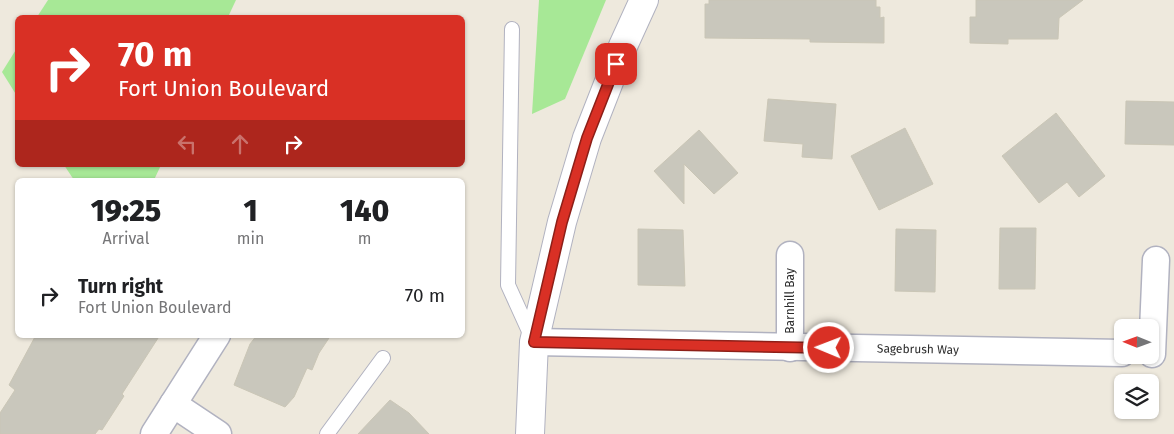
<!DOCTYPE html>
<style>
:root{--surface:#fff;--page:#f2f2f2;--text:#202124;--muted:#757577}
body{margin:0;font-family:"Fira Sans",sans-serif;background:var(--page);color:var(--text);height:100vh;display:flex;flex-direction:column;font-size:19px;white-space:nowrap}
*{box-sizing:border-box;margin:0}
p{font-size:16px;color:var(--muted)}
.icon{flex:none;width:28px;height:28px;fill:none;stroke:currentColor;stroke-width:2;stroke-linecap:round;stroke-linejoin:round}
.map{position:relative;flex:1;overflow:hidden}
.details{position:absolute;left:15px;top:178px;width:450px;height:160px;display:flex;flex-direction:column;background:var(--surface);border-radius:8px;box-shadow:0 1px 4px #0004}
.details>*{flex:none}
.hud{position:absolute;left:15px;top:15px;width:450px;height:152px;border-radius:8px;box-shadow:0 1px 4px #0004;background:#d93025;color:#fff;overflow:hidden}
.needle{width:32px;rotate:271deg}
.buttons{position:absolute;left:1114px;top:319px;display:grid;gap:10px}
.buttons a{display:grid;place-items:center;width:45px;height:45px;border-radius:8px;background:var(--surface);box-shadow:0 1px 4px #0004;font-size:25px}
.pin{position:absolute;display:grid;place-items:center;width:42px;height:42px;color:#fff;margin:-21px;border-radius:10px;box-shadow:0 2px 8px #0006}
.me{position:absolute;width:55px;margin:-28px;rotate:271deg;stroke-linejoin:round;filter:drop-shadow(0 0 4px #0008)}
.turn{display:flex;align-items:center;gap:18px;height:105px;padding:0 20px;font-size:22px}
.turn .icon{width:65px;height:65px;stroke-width:2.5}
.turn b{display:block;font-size:35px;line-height:42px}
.lanes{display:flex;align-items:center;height:48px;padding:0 20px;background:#0003;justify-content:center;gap:25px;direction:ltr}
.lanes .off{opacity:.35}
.eta{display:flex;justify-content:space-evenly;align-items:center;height:85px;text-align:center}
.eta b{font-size:30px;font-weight:800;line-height:35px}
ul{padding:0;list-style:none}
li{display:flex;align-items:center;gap:15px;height:65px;padding:0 20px}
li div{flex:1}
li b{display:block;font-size:19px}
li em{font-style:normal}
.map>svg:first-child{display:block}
</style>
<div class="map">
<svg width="1174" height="434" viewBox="0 0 1174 434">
<rect width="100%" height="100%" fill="#eee9dd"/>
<g fill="#a7e896">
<path d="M 48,0 L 236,0 L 228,17 L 37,17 Z"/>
<path d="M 539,0 L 606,0 L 565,99 L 532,114 Z"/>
<path d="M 17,48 L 17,96 L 2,72 Z"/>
<path d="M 64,165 L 161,165 L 154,180 L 74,180 Z"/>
</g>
<g fill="#c9c7bc" stroke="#cac6b6">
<path d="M 709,0 L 876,0 L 876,7 L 880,7 L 880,18 L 884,17 L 884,43 L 810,42 L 810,39 L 705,38 L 705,4 L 709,4 Z"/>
<path d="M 976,0 L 1083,0 L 1059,18 L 1058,39 L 1008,39 L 1008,44 L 970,43 L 970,17 L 976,17 Z"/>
<path d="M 768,99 L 836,104 L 832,159 L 802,157 L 803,144 L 764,141 Z"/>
<path d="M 1126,101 L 1174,102 L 1174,145 L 1125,144 Z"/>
<path d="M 1056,113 L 1105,176 L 1079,197 L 1067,182 L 1039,203 L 1002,156 Z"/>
<path d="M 905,128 L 933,184 L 879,210 L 851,156 Z"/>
<path d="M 699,130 L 738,173 L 714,194 L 684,164 L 684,204 L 654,171 Z"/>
<path d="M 1000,228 L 1036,228 L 1035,289 L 999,289 Z"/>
<path d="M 638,229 L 683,230 L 685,286 L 638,285 Z"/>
<path d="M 896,229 L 936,230 L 935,292 L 895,291 Z"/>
<path d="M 36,335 L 160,335 L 122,394 L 124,396 L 102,430 L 99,429 L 95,434 L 0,434 L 0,413 L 15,390 L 9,385 Z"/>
<path d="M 257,335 L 331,335 L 319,353 L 312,370 L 307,368 L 294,397 L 285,407 L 234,385 L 250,344 Z"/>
<path d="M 390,400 L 409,413 L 429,434 L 358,434 Z"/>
</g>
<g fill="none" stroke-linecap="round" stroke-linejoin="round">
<g stroke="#b1b2c0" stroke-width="16">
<g id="service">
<path d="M 512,29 L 508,285 L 533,340"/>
<path d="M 327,434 L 383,358"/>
</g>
</g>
<g stroke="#b1b2c0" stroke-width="29">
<g id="minor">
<path id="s1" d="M 534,342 L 1122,353"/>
<path d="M 790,348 L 790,255"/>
<path d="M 1152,354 L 1156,260"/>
<path d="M 173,404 L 218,434"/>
<path d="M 154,434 L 217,335"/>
</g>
</g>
<g stroke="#b1b2c0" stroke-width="30">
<path id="secondary" d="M 530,434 L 534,342 L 562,222 L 587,138 L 623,46 L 644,0"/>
</g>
<use href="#service" stroke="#fff" stroke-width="14"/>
<use href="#minor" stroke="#fff" stroke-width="26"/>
<use href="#secondary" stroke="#fff" stroke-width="28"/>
</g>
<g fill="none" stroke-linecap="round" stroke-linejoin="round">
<g stroke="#8d1f18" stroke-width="12">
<path id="route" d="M 616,64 L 587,138 L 562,222 L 534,342 L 829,348"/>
</g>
<use href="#route" stroke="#d93025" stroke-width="9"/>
</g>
<g text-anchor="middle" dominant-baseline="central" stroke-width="4.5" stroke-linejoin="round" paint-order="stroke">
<g font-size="12" fill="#2c2c2c" stroke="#fff">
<text transform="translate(790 301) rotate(-90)">Barnhill Bay</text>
<text stroke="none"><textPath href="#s1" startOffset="384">Sagebrush Way</textPath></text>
</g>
</g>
</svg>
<div class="buttons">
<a><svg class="needle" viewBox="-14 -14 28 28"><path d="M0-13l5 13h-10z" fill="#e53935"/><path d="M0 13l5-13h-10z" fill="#757577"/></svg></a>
<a><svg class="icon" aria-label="layers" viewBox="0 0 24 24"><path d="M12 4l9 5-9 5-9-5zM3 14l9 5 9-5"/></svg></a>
</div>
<div class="pin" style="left:616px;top:64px;background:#d93025"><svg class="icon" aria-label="arrive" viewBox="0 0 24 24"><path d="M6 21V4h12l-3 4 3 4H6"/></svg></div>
<svg class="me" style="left:829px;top:348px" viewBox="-20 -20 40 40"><circle r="17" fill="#d93025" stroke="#fff" stroke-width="3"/><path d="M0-11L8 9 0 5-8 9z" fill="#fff"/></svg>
<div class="hud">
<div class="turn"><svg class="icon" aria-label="right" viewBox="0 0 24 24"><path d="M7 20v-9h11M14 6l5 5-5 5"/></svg><div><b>70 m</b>Fort Union Boulevard</div></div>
<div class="lanes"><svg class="icon off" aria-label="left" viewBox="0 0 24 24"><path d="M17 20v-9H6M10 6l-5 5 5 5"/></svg><svg class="icon off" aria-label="ahead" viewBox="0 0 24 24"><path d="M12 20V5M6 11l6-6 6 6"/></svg><svg class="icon" aria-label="right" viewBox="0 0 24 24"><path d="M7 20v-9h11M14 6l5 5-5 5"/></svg></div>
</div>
<section class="details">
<div class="eta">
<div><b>19:25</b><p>Arrival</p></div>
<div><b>1</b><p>min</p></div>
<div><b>140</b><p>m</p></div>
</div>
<ul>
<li><svg class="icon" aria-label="right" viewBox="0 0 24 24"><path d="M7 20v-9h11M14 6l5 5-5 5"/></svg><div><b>Turn right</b><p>Fort Union Boulevard</p></div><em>70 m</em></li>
</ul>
</section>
</div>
